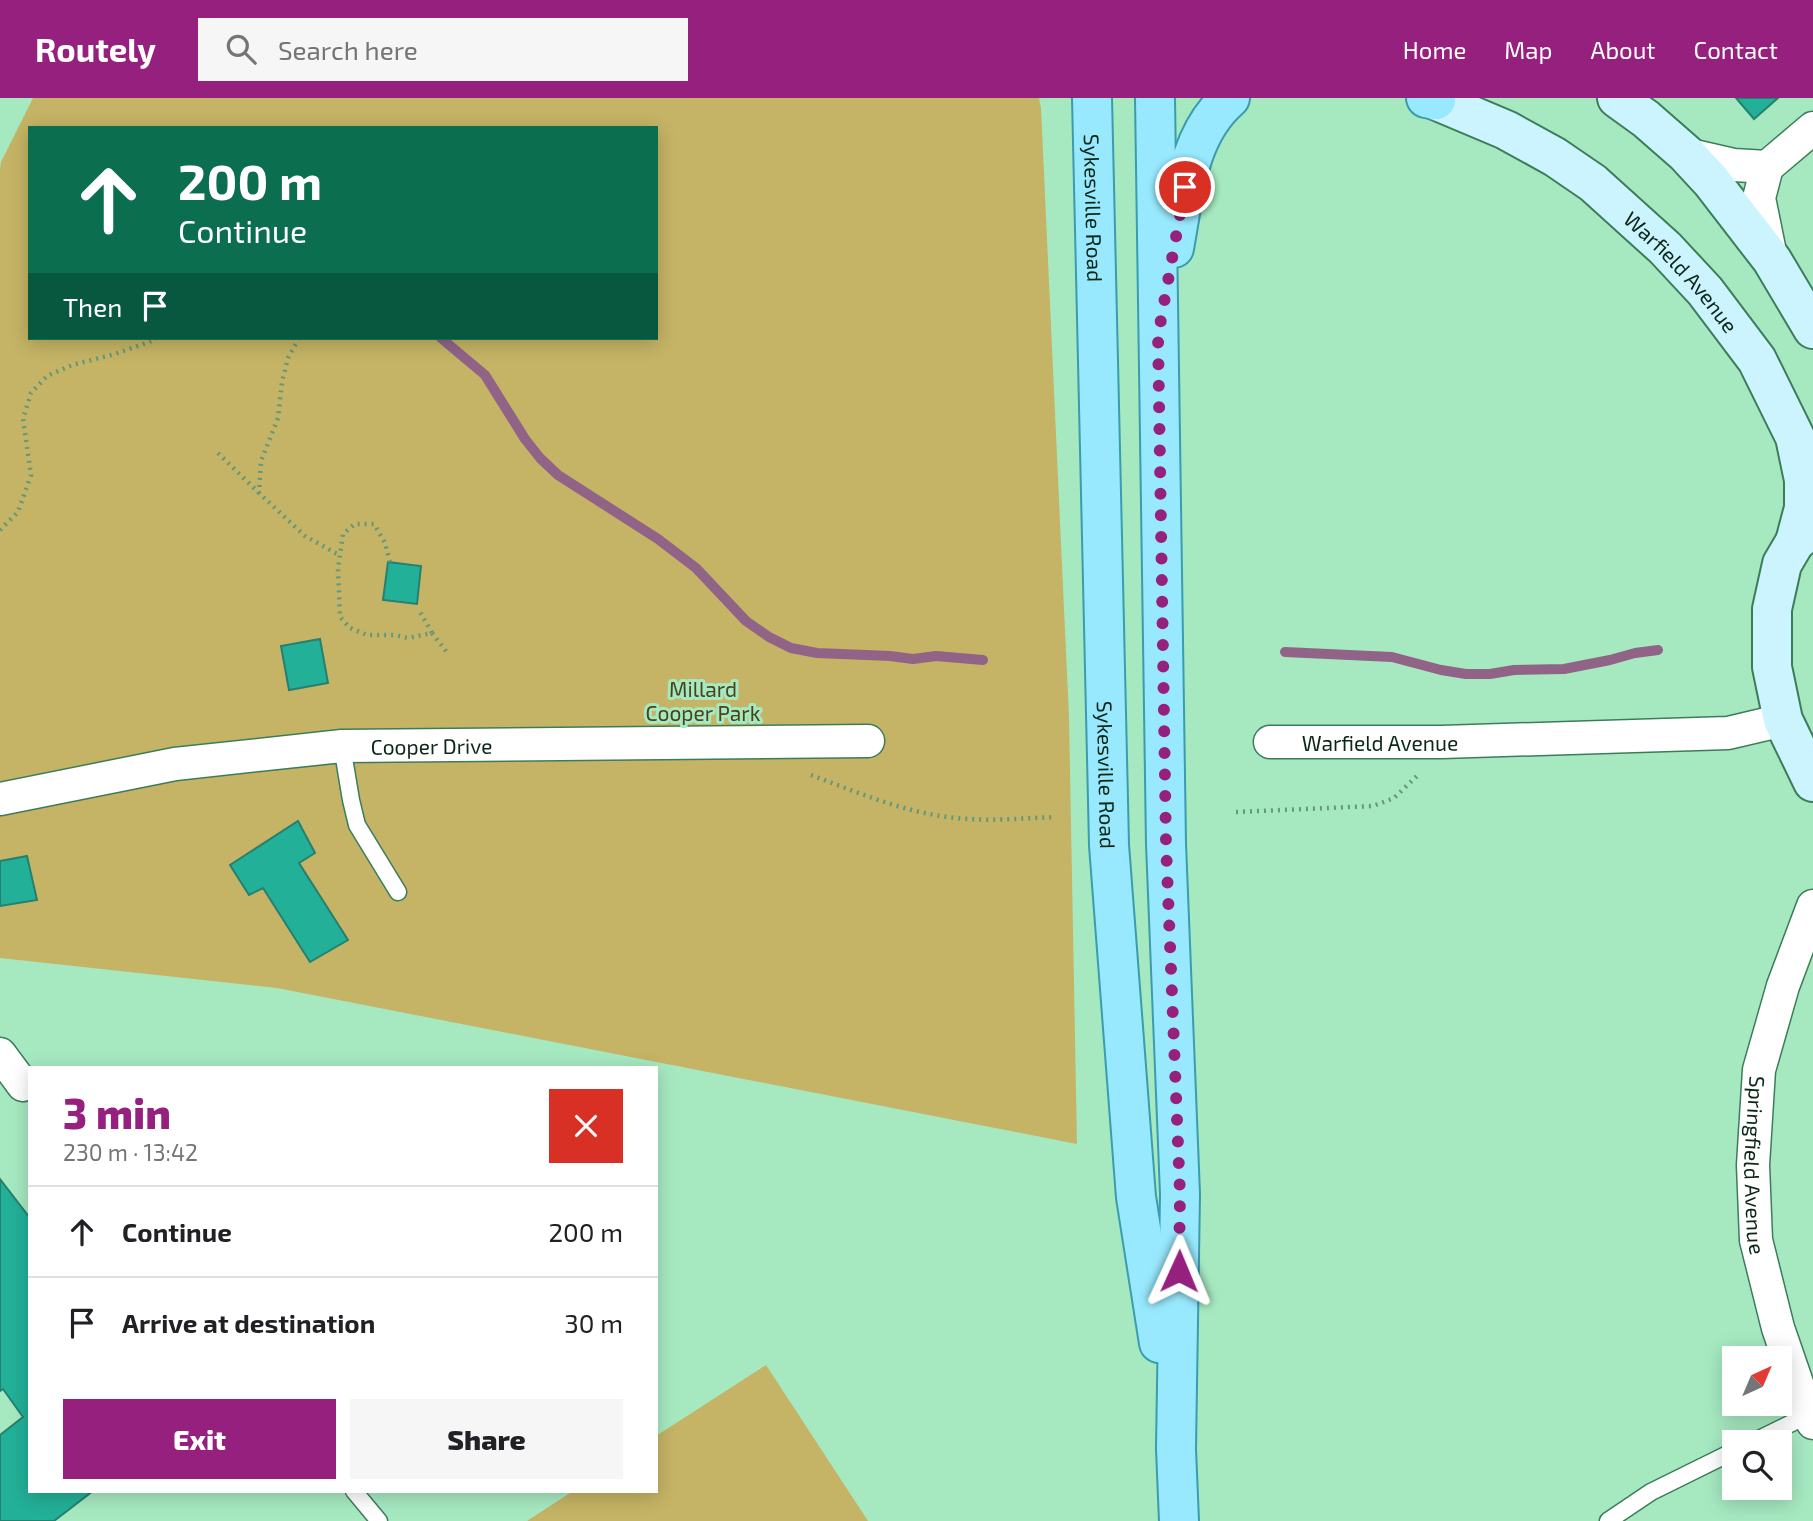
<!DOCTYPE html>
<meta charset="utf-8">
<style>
:root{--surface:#fff;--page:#f6f6f6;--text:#202124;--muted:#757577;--line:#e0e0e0;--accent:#95207e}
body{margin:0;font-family:"Exo 2",sans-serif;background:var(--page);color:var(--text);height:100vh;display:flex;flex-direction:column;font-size:26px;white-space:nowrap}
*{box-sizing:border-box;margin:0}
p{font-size:23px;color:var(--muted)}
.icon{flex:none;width:38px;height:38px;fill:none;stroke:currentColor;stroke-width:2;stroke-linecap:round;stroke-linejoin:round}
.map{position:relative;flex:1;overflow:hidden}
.details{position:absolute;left:28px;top:968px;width:630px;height:427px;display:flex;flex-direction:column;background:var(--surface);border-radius:0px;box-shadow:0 4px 18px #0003}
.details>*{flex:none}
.hud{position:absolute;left:28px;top:28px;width:630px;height:214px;border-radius:0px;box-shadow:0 4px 18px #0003;background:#0b6e4f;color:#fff;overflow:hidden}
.needle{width:46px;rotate:44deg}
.controls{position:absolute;left:1722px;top:1248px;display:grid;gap:14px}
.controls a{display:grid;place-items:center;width:70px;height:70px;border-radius:0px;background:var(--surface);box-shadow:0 4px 18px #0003;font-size:35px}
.pin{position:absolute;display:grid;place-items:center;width:60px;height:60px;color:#fff;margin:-30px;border:4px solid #fff;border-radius:50%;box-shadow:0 2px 7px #0007}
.me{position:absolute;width:77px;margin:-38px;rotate:1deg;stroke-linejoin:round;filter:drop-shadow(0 0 5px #0008)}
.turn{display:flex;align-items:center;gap:24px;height:147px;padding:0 35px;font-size:32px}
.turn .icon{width:91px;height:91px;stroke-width:2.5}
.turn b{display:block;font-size:49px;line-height:60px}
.then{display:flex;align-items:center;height:66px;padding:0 35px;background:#0003;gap:14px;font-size:26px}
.round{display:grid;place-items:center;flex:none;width:74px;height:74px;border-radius:0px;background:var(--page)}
.head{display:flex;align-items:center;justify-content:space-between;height:119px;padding:0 35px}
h1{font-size:42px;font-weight:800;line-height:52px;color:var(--accent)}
.action{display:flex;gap:14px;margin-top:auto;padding:14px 35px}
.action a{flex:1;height:80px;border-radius:0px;background:var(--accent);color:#fff;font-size:28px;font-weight:800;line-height:80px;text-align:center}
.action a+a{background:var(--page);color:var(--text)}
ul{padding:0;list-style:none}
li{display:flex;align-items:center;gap:21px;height:91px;padding:0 35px;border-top:2px solid var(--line)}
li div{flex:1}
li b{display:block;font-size:26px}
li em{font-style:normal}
header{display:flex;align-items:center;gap:42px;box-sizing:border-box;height:98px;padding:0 35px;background:var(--accent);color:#fff}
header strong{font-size:33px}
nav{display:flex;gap:38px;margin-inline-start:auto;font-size:24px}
.search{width:490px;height:63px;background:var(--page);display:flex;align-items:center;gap:18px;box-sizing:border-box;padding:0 24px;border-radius:0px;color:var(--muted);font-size:26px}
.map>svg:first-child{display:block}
</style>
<header>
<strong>Routely</strong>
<div class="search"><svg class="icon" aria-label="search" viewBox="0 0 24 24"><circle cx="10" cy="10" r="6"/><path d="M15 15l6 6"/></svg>Search here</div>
<nav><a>Home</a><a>Map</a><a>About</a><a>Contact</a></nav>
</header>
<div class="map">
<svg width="1813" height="1423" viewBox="0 0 1813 1423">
<rect width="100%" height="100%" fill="#a6e9c1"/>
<g fill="#c5b465" fill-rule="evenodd">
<path d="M 33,0 L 1039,0 L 1041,10 L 1069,619 L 1077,1046 L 277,890 L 0,860 L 0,72 L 1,64 ZM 30,30 L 656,30 L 656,240 L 30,240 Z"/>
<path d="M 766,1267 L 868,1423 L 527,1423 L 573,1393 L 656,1393 L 656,1338 Z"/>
</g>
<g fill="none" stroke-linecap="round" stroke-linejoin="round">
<g stroke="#916487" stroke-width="10">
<path d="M 441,240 L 485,277 L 525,341 L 540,360 L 558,377 L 658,441 L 696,470 L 746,523 L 769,539 L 791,550 L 817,555 L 890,558 L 913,561 L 936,558 L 983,562"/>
<path d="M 1285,554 L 1392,559 L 1441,572 L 1466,576 L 1490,576 L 1514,572 L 1564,571 L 1610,562 L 1635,555 L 1658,552"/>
</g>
</g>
<g fill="#23b098" stroke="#25806f" stroke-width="2">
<path d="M 1736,0 L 1778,0 L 1754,21 Z"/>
<path d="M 388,464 L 421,468 L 417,506 L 383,502 Z"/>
<path d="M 320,541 L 328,585 L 289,592 L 281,548 Z"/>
<path d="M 298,723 L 315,755 L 299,765 L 348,842 L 310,864 L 263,790 L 249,797 L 230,767 Z"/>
<path d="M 27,758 L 37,802 L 0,808 L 0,763 Z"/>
<path d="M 0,1081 L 30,1120 L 30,1393 L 93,1393 L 54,1423 L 0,1423 L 0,1337 L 23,1319 L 3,1291 L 0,1293 Z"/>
</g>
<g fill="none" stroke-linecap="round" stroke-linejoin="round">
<g stroke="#3c7d59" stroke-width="19">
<g id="lane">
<path d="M 342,648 L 351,702 L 357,727 L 398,794"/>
<path d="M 1753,1344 L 1808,1317"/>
<path d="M 354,1393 L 379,1423"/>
<path d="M 1608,1423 L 1651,1394 L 1734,1353"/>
</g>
</g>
<g stroke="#3c7d59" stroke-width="35">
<g id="street">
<path d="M 1686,56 L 1734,67 L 1767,69"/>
<path d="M 1771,159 L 1759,100 L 1767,69 L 1813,30"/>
<path id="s1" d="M 1270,644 L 1442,644 L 1728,635 L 1783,622"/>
<path id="s2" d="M 0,701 L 175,666 L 342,648 L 868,643"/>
<path id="s3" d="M 1813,808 L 1783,888 L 1759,972 L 1753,1067 L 1756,1142 L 1778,1230 L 1808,1317 L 1813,1325"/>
<path d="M 0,956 L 23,987"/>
</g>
</g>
<g stroke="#3c7d59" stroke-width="42">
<g id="secondary">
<path id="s4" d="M 1430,0 L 1506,32 L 1555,59 L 1593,85 L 1665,150 L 1705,193 L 1757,262 L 1795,339 L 1804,382 L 1804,410 L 1795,444"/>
<path d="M 1617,0 L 1646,21 L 1686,56 L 1711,83 L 1772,162 L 1813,231"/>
<path d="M 1813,430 L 1795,444 L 1782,466 L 1772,511 L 1772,569 L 1783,622 L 1813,684"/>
</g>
</g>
<g stroke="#3a9cad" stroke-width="42">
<g id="primary">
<path id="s5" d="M 1092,0 L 1109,747 L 1136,1099 L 1159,1245"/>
<path d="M 1155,0 L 1166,746 L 1180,1096 L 1176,1351 L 1179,1423"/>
<path d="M 1426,0 L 1436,2"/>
<path d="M 1174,150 C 1184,97 1187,37 1230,0"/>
</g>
</g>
<g stroke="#65977a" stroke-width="4.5" stroke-dasharray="2 5" stroke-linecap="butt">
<path d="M 299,240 L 288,260 L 282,284 L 278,320 L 261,363 L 259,395 L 305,438 L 339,457"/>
<path d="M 218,355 L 259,395"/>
<path d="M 0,432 L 18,414 L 31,377 L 23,321 L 31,295 L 47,278 L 72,267 L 115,256 L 149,244 L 157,240"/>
<path d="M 390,464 L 385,445 L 374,426 L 355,426 L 343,436 L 338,471 L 340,519 L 350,530 L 367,537 L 394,537 L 408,540 L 432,535 L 420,514"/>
<path d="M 432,535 L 449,557"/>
<path d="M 811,677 C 862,696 912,718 968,721 C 996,723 1026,720 1055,719"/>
<path d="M 1236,714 L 1373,708 L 1394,700 L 1419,676"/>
</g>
<use href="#lane" stroke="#fff" stroke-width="16"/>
<use href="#street" stroke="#fff" stroke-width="32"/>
<use href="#secondary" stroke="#ccf4fe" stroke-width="38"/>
<use href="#primary" stroke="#98e9fe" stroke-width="38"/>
</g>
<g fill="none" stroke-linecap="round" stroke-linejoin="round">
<path stroke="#95207e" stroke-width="12" stroke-dasharray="0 21.6" d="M 1179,1173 L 1180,1096 L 1166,746 L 1158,238 L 1185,89"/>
</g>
<g text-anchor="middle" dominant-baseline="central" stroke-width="6" stroke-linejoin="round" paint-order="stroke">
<g font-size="21" fill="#0b2718" stroke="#a6e9c1">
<text stroke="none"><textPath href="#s5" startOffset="110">Sykesville Road</textPath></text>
<text stroke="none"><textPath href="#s4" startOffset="310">Warfield Avenue</textPath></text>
<text stroke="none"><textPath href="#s1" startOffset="110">Warfield Avenue</textPath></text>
<text stroke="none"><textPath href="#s2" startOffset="436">Cooper Drive</textPath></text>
<text stroke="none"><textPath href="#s5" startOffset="677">Sykesville Road</textPath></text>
<text stroke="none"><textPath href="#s3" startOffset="268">Springfield Avenue</textPath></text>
</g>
<g font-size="21" fill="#4b4219" stroke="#a6e9c1">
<text x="703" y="590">Millard<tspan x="703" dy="24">Cooper Park</tspan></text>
</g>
</g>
</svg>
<div class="controls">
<a><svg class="needle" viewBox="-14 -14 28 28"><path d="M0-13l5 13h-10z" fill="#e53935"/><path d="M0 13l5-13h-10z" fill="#757577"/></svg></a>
<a><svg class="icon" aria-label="search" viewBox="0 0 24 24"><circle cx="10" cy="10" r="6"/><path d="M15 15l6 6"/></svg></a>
</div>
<div class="pin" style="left:1185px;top:89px;background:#d93025"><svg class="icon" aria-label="arrive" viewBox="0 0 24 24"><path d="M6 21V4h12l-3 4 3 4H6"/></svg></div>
<svg class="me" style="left:1179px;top:1173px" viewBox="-20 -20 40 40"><path d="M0-17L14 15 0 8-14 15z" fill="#95207e" stroke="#fff" stroke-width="4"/></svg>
<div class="hud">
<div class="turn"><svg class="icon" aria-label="ahead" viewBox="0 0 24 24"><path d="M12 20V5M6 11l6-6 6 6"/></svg><div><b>200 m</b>Continue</div></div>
<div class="then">Then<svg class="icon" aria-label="arrive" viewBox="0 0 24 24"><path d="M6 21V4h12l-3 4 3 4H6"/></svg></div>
</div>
<section class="details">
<div class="head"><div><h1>3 min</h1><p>230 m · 13:42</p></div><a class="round" style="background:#d93025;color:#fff"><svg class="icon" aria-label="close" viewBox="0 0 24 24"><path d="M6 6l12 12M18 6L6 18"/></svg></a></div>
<ul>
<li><svg class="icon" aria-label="ahead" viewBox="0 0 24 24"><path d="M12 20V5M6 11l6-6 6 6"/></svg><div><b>Continue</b></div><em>200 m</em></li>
<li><svg class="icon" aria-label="arrive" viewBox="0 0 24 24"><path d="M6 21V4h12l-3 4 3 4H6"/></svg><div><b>Arrive at destination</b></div><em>30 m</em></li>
</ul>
<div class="action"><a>Exit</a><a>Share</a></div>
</section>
</div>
